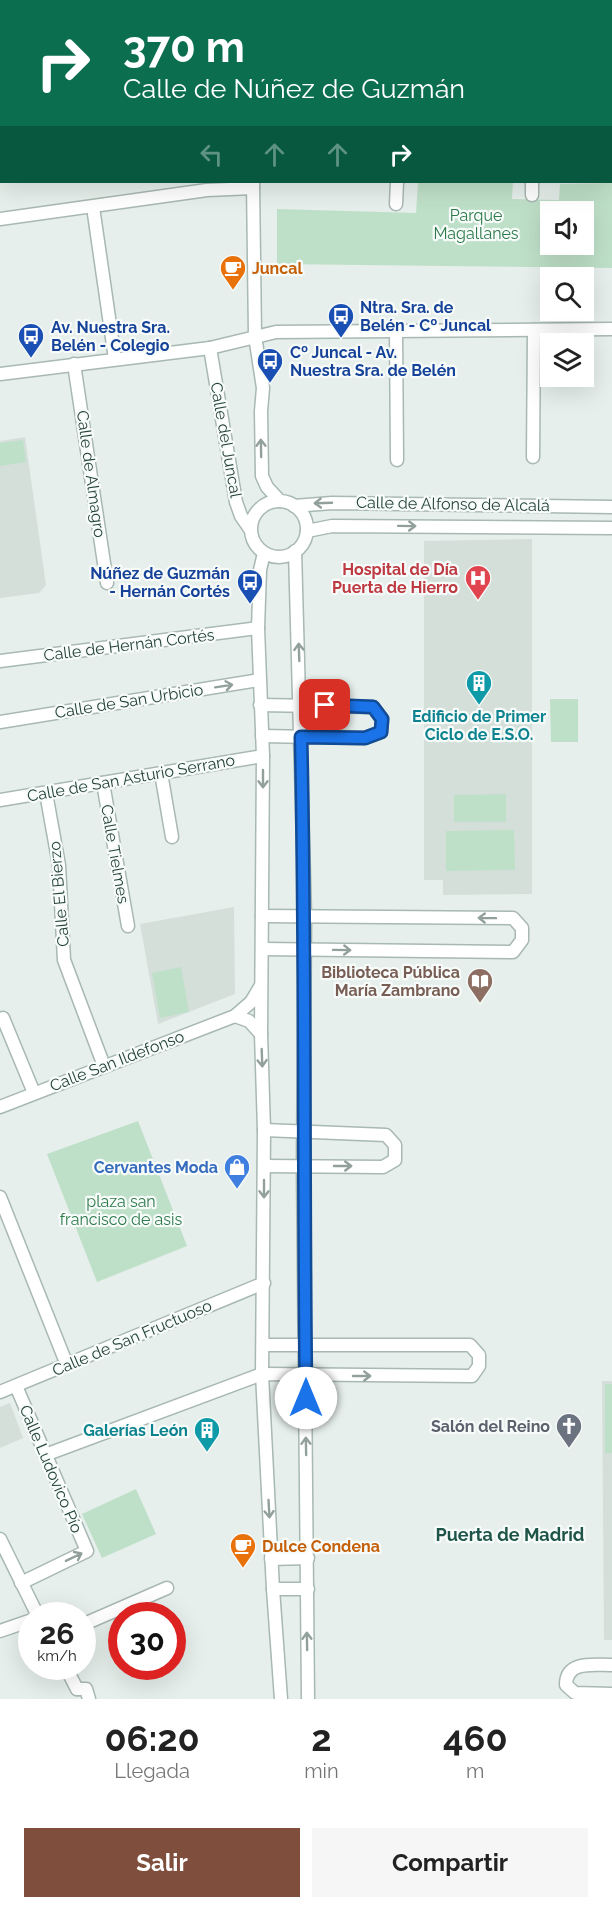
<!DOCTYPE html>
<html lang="es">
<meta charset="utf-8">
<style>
:root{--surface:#fff;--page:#f6f6f6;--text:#222;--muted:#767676;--accent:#804e3d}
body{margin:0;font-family:Raleway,sans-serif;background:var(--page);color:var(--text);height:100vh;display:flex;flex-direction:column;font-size:22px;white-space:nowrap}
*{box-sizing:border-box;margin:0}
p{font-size:20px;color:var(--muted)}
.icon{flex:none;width:33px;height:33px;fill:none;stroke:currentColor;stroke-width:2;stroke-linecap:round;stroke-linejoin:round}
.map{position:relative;height:1699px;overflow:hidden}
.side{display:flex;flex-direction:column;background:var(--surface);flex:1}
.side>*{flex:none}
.guide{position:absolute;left:0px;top:0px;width:612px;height:183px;box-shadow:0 6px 24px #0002;background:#0b6e4f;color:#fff;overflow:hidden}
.fabs{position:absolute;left:540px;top:201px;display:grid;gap:12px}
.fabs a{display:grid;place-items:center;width:54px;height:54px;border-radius:0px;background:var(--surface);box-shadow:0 6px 24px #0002;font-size:30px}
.speed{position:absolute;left:18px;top:1602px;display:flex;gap:12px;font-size:30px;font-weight:700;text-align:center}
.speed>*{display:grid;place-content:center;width:78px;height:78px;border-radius:50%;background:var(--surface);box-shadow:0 6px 24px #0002;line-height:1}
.speed small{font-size:15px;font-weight:400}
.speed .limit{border:9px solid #d22;background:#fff;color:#111}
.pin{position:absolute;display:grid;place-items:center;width:51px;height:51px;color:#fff;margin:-26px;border-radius:12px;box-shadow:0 3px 9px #0006}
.me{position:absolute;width:66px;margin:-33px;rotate:0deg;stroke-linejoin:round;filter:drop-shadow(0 0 4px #0008)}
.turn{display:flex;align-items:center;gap:21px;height:126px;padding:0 24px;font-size:27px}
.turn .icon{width:78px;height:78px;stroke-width:2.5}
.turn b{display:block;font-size:42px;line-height:51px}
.lanes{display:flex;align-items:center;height:57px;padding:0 24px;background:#0003;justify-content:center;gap:30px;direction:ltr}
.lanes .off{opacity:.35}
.eta{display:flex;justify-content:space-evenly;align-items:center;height:102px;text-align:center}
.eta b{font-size:36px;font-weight:700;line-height:42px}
.action{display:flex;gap:12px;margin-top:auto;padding:12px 24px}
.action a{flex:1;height:69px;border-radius:0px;background:var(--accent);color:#fff;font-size:24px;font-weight:700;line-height:69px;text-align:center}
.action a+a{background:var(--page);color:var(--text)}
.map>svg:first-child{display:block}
</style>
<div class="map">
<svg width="612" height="1699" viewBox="0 0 612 1699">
<rect width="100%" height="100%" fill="#e6efeb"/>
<g fill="#d4dfda">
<path d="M 25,437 L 46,585 L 39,593 L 0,598 L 0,441 Z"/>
<path d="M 532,539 L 532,894 L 443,895 L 443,880 L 424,880 L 424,541 Z"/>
<path d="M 234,907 L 235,994 L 158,1024 L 140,924 Z"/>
<path d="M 602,1381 L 612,1381 L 612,1640 L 604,1640 Z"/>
<path d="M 10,1403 L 23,1438 L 0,1448 L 0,1407 Z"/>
</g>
<g fill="#bfe0c8" fill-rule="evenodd">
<path d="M 418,182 L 513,182 L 512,199 L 559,200 L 560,184 L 612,183 L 612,268 L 277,264 L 277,209 L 416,213 ZM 550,212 L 584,212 L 584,244 L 550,244 Z"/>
<path d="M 23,440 L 26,462 L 0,466 L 0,443 Z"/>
<path d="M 550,699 L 578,699 L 578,742 L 551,742 Z"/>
<path d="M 506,794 L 506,822 L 454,822 L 454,795 Z"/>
<path d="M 514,830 L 515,870 L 446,871 L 446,831 Z"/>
<path d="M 181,967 L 189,1012 L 160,1018 L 152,973 Z"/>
<path d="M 138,1121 L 187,1246 L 97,1282 L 47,1154 Z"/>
<rect x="605" y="1384" width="7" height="69"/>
<path d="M 136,1489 L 156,1534 L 102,1558 L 82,1514 Z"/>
</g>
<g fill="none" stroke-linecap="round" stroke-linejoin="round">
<g stroke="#a8b8b2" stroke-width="15">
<g id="minor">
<path d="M 398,0 L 398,2"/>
<path d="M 257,2 L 257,0"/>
<path d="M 532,2 L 532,0"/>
<path d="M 253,182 L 255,336 L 263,388 L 261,411 L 262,476 L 267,487 L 280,501"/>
<path d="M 532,182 L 532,195"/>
<path d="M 396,204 L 397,182"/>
<path d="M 93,207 L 115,359"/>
<path d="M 0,219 L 207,190 L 253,188"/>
<path d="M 396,331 L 397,460"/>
<path d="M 210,348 L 236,502 L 241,516 L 250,529"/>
<path d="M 74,364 L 107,583"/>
<path d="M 0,374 L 210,348 L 276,332 L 612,329"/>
<path d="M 533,457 L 534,330"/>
<circle cx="279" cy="529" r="28"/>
<path d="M 294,506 L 332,503 L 612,507"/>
<path d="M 307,531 L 332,526 L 612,528"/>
<path d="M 295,551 L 305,916 L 303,1166 L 308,1699"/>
<path d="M 264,553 L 260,570 L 258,628 L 263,756 L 261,1034 L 264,1130 L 262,1374 L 273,1589 L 281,1699"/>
<path d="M 0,661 L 258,628"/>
<path d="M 260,705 L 373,707 L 382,719 L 381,732 L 365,738 L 262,736"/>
<path d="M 0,722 L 259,680"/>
<path d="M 161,773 L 172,837"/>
<path d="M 103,783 L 128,926"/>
<path d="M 46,793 L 59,865 L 64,960 L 104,1066"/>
<path d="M 0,800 L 263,756"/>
<path d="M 262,916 L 513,918 L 522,928 L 522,940 L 513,952 L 263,949"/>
<path d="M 235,1016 L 249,1021 L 261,1034"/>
<path d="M 0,1020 L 3,1018 L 34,1093"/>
<path d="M 0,1107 L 235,1016 L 251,1002 L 260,987"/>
<path d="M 264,1166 L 383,1167 L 395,1160 L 395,1145 L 386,1135 L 264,1130"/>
<path d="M 0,1197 L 67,1365"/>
<path d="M 16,1386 L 87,1551 L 21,1583"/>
<path d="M 0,1392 L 264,1283"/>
<path d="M 45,1455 L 262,1374 L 472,1376 L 479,1366 L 479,1355 L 470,1345 L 263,1345"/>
<path d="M 0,1539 L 38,1616"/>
<path d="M 271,1559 L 308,1558"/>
<path d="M 273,1589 L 308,1589"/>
<path d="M 82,1625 L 167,1588"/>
<path d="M 0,1631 L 32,1620"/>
<path d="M 612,1665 C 594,1665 566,1660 566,1685 L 575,1693 L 612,1694"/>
<path d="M 65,1666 L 77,1689"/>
<path d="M 77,1689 L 86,1689 L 89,1699"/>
</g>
</g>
<use href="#minor" stroke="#fff" stroke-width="12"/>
</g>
<defs><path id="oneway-shaft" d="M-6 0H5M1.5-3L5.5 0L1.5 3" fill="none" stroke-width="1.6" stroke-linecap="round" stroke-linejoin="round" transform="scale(1.5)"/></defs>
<g stroke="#92a09c">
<use href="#oneway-shaft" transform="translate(261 448) rotate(-91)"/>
<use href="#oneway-shaft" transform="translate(323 503) rotate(178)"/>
<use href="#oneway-shaft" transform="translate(407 526) rotate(1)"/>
<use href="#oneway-shaft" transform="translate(299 652) rotate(-92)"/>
<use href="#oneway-shaft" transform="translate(224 686) rotate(-9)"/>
<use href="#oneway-shaft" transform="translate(263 779) rotate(90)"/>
<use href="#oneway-shaft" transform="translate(487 918) rotate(-179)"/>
<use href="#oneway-shaft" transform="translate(342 950) rotate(1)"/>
<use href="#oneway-shaft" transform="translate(262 1058) rotate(88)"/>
<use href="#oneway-shaft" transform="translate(343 1166)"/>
<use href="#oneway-shaft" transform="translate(264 1189) rotate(90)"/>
<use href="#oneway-shaft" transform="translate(362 1376)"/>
<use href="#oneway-shaft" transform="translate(306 1446) rotate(-91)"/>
<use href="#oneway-shaft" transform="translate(269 1509) rotate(87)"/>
<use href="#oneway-shaft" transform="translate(74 1557) rotate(-26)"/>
<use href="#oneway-shaft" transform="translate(307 1641) rotate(-91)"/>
</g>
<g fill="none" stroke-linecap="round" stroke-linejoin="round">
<g stroke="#114b97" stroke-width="15">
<path id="route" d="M 306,1398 C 303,1178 306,957 301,737 L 365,738 L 381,732 L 382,719 L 373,707 L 325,705"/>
</g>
<use href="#route" stroke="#1a73e8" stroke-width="10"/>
</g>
<defs>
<g id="cafe-pin" transform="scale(1.35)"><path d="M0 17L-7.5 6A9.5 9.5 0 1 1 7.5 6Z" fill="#e8710a" stroke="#f7fbf9"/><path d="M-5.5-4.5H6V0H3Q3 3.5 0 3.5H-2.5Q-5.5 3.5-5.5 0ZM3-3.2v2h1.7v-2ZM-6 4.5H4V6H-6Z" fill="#fff"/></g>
<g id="bus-pin" transform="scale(1.35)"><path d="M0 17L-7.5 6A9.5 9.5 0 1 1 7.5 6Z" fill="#1a4fb4" stroke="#f7fbf9"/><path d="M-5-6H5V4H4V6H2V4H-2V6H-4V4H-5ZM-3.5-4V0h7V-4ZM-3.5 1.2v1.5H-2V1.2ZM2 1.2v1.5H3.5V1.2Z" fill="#fff"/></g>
<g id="hospital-pin" transform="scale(1.35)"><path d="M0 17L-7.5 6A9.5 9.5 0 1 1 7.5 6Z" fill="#e0444e" stroke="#f7fbf9"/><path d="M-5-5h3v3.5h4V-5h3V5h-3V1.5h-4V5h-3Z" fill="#fff"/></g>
<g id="building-pin" transform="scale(1.35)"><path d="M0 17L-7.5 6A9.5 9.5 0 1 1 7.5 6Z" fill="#0f9aa8" stroke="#f7fbf9"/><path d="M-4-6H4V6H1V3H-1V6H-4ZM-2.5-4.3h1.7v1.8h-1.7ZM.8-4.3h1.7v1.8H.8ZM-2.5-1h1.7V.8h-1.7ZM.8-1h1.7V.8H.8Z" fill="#fff"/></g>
<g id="library-pin" transform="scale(1.35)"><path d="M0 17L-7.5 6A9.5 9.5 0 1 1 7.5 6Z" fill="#8d6e63" stroke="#f7fbf9"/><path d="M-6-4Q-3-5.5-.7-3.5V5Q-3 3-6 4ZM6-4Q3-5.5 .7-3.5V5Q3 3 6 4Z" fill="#fff"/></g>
<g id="shop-pin" transform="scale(1.35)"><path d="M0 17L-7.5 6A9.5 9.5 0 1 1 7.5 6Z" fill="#3f7fe0" stroke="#f7fbf9"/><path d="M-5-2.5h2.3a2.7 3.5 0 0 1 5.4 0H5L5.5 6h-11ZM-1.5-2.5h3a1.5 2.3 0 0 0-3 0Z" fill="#fff"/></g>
<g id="church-pin" transform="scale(1.35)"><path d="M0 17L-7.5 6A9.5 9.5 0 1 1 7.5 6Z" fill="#6b7280" stroke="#f7fbf9"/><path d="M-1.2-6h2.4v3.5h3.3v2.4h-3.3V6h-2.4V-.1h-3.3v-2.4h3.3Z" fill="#fff"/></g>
</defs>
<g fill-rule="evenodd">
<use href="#cafe-pin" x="233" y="268"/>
<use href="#bus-pin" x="341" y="316"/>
<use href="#bus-pin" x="31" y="336"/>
<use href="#bus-pin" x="270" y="361"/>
<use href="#hospital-pin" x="478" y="578"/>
<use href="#bus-pin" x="250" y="582"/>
<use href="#building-pin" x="479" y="683"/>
<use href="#library-pin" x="480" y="981"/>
<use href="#shop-pin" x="237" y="1167"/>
<use href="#church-pin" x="569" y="1426"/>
<use href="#building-pin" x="207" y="1430"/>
<use href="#cafe-pin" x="243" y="1546"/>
</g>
<g text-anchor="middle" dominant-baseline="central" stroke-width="4.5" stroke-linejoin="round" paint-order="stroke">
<g font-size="16" fill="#2d7a4b" stroke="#f7fbf9">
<text x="476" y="215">Parque<tspan x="476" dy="18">Magallanes</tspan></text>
<text x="121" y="1201">plaza san<tspan x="121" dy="18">francisco de asis</tspan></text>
</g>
<g font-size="16" font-weight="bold" fill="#c56008" stroke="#f7fbf9" text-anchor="start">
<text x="252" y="268">Juncal</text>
<text x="262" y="1546">Dulce Condena</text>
</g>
<g font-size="16" font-weight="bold" fill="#164399" stroke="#f7fbf9" text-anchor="start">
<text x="360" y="307">Ntra. Sra. de<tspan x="360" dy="18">Belén - Cº Juncal</tspan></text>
<text x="51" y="327">Av. Nuestra Sra.<tspan x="51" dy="18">Belén - Colegio</tspan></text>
<text x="290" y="352">Cº Juncal - Av.<tspan x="290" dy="18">Nuestra Sra. de Belén</tspan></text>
<text x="230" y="573" text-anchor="end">Núñez de Guzmán<tspan x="230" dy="18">- Hernán Cortés</tspan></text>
</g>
<g font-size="16" fill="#24423a" stroke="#f7fbf9">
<text transform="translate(226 440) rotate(80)">Calle del Juncal</text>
<text transform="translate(91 474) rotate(82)">Calle de Almagro</text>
<text transform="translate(453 504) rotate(1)">Calle de Alfonso de Alcalá</text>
<text transform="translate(129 645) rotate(-7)">Calle de Hernán Cortés</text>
<text transform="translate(129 701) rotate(-9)">Calle de San Urbicio</text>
<text transform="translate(131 778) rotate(-10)">Calle de San Asturio Serrano</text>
<text transform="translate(115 854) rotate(80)">Calle Tielmes</text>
<text transform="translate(59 894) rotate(-95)">Calle El Bierzo</text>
<text transform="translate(117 1061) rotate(-21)">Calle San Ildefonso</text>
<text transform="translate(132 1338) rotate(-23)">Calle de San Fructuoso</text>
<text transform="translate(51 1469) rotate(67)">Calle Ludovico Pío</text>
</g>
<g font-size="16" font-weight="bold" fill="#be3a42" stroke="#f7fbf9" text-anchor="end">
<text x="458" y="569">Hospital de Día<tspan x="458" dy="18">Puerta de Hierro</tspan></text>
</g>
<g font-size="16" font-weight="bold" fill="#0d838f" stroke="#f7fbf9">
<text x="479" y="716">Edificio de Primer<tspan x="479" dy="18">Ciclo de E.S.O.</tspan></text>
<text x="188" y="1430" text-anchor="end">Galerías León</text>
</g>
<g font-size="16" font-weight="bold" fill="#785e54" stroke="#f7fbf9" text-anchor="end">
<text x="460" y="972">Biblioteca Pública<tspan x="460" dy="18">María Zambrano</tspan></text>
</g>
<g font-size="16" font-weight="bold" fill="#366cbe" stroke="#f7fbf9" text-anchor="end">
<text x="218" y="1167">Cervantes Moda</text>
</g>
<g font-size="16" font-weight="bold" fill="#5b616d" stroke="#f7fbf9" text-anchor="end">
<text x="550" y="1426">Salón del Reino</text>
</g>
<g font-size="18" font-weight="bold" fill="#1f5548" stroke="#f7fbf9">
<text x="510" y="1534">Puerta de Madrid</text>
</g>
</g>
</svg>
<div class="fabs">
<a><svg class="icon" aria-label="sound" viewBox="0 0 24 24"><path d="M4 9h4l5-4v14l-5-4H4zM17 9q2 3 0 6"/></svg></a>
<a><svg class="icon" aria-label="search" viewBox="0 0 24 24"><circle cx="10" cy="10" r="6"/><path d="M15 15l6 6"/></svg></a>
<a><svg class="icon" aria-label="layers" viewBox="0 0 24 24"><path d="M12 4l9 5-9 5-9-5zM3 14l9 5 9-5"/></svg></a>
</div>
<div class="speed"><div>26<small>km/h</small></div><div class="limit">30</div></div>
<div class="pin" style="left:325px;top:705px;background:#d93025"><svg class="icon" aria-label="arrive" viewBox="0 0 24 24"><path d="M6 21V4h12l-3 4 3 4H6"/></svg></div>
<svg class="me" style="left:306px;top:1398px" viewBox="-20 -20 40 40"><circle r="19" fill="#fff"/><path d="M0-13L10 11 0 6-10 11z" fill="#1a73e8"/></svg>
<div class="guide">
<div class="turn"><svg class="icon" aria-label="right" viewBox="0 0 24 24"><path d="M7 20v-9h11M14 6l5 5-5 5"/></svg><div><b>370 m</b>Calle de Núñez de Guzmán</div></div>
<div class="lanes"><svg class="icon off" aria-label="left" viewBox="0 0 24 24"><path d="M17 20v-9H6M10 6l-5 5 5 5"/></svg><svg class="icon off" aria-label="ahead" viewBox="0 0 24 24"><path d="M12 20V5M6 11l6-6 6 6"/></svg><svg class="icon off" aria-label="ahead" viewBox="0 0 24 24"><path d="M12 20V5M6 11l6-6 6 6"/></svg><svg class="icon" aria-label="right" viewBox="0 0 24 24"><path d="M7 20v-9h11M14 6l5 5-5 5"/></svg></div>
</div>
</div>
<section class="side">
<div class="eta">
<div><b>06:20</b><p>Llegada</p></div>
<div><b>2</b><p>min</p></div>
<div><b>460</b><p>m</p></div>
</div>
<div class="action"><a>Salir</a><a>Compartir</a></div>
</section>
